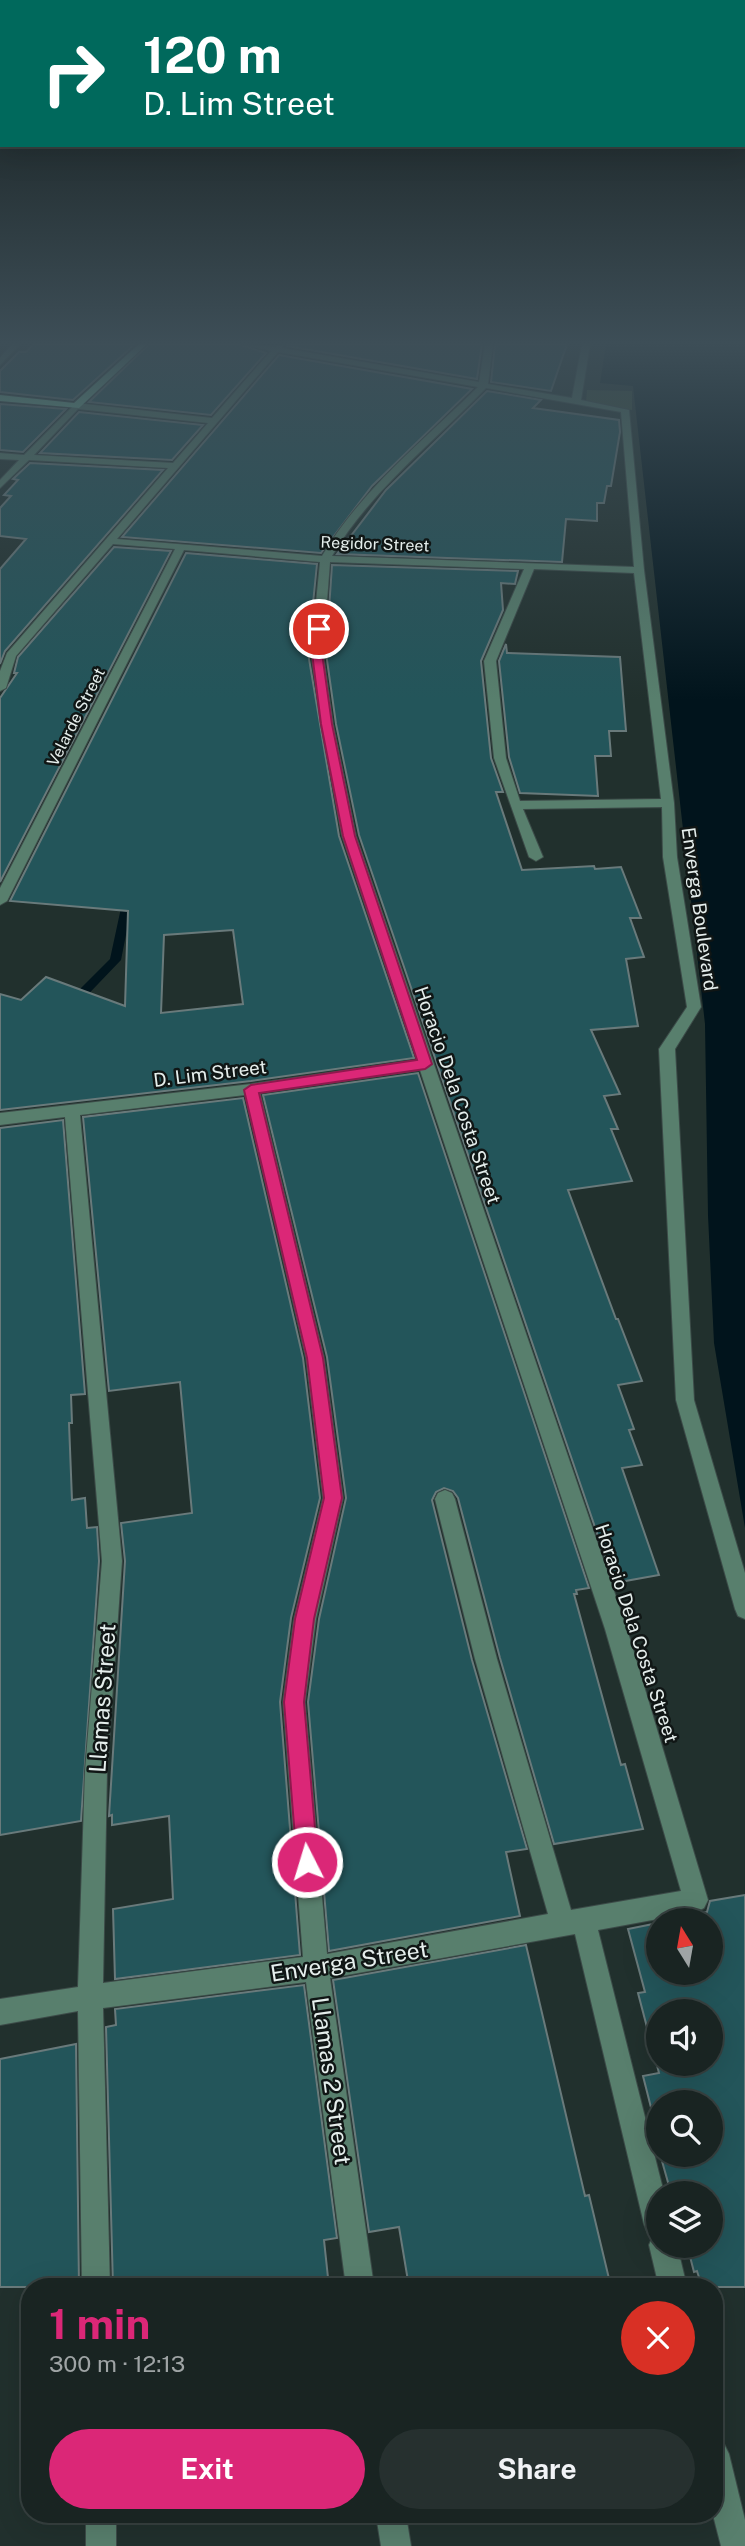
<!DOCTYPE html>
<meta charset="utf-8">
<style>
:root{--surface:#192422;--page:#26302f;--text:#f1f3f6;--muted:#9fa4a5;--line:#374140;--accent:#db2777}
body{margin:0;font-family:"Public Sans",sans-serif;background:var(--page);color:var(--text);height:100vh;display:flex;flex-direction:column;font-size:26px;white-space:nowrap}
*{box-sizing:border-box;margin:0}
p{font-size:23px;color:var(--muted)}
.icon{flex:none;width:38px;height:38px;fill:none;stroke:currentColor;stroke-width:2;stroke-linecap:round;stroke-linejoin:round}
.map{position:relative;flex:1;overflow:hidden}
.sheet{position:absolute;left:21px;top:2278px;width:702px;height:245px;display:flex;flex-direction:column;background:var(--surface);border-radius:28px;box-shadow:0 7px 28px #0002,0 0 0 2px var(--line)}
.sheet>*{flex:none}
.guide{position:absolute;left:0px;top:0px;width:746px;height:147px;box-shadow:0 7px 28px #0002,0 0 0 2px var(--line);background:#00695c;color:#fff;overflow:hidden}
.needle{width:46px;rotate:349deg}
.tools{position:absolute;left:646px;top:1908px;display:grid;gap:14px}
.tools a{display:grid;place-items:center;width:77px;height:77px;border-radius:50%;background:var(--surface);box-shadow:0 7px 28px #0002,0 0 0 2px var(--line);font-size:35px}
.pin{position:absolute;display:grid;place-items:center;width:60px;height:60px;color:#fff;margin:-30px;border:4px solid #fff;border-radius:50%;box-shadow:0 2px 7px #0007}
.me{position:absolute;width:77px;margin:-38px;rotate:355deg;stroke-linejoin:round;filter:drop-shadow(0 0 5px #0008)}
.turn{display:flex;align-items:center;gap:24px;height:147px;padding:0 28px;font-size:32px}
.turn .icon{width:91px;height:91px;stroke-width:2.5}
.turn b{display:block;font-size:49px;line-height:60px}
.round{display:grid;place-items:center;flex:none;width:74px;height:74px;border-radius:37px;background:var(--page)}
.head{display:flex;align-items:center;justify-content:space-between;height:119px;padding:0 28px}
h1{font-size:42px;font-weight:700;line-height:52px;color:var(--accent)}
.action{display:flex;gap:14px;margin-top:auto;padding:14px 28px}
.action a{flex:1;height:80px;border-radius:42px;background:var(--accent);color:#fff;font-size:28px;font-weight:700;line-height:80px;text-align:center}
.action a+a{background:var(--page);color:var(--text)}
.map>svg:first-child{display:block}
</style>
<div class="map">
<svg width="745" height="2546" viewBox="0 0 745 2546">
<rect width="100%" height="100%" fill="#21302d"/>
<path fill="#3b503a" d="M 587,390 L 632,391 L 632,410 L 586,402 Z"/>
<path fill="#01141c" d="M 606,344 L 745,344 L 745,1528 L 714,1343 L 708,1215 L 705,1024 L 633,386 L 600,383 Z"/>
<g fill="none" stroke-linecap="round" stroke-linejoin="round">
<g fill="#01141c" fill-rule="evenodd">
<path d="M 408,344 L 415,344 L 380,364 L 375,363 Z"/>
<path d="M 129,891 L 134,894 L 121,960 L 76,1007 L 68,1007 L 68,1001 L 110,959 L 124,894 Z"/>
</g>
</g>
<g fill="#23555a" stroke="#697a7b" stroke-width="2" fill-rule="evenodd">
<path d="M 34,344 L 135,344 L 73,400 L 0,392 L 0,371 L 19,352 L 26,352 Z"/>
<path d="M 149,344 L 239,344 L 266,353 L 211,415 L 89,402 Z"/>
<path d="M 288,344 L 482,344 L 477,379 L 287,346 Z"/>
<path d="M 495,344 L 567,344 L 551,391 L 491,382 Z"/>
<path d="M 279,355 L 472,389 L 372,486 L 321,553 L 122,537 Z"/>
<path d="M 487,391 L 541,400 L 533,408 L 619,420 L 620,432 L 611,486 L 607,486 L 604,503 L 597,503 L 597,521 L 566,519 L 562,562 L 337,554 L 386,490 Z"/>
<path d="M 0,404 L 66,409 L 23,452 L 0,450 Z"/>
<path d="M 79,412 L 203,425 L 172,460 L 40,453 Z"/>
<path d="M 30,463 L 163,470 L 5,651 L 0,664 L 0,569 L 26,539 L 0,536 L 0,508 L 11,496 L 4,495 L 18,480 L 13,479 Z"/>
<path d="M 114,547 L 171,551 L 0,882 L 0,698 L 17,673 L 14,673 L 18,657 Z"/>
<path d="M 186,553 L 317,564 L 308,653 L 339,836 L 414,1058 L 251,1081 L 0,1110 L 0,994 L 21,1000 L 46,977 L 125,1006 L 128,911 L 10,901 ZM 233,930 L 243,1004 L 161,1013 L 164,935 Z"/>
<path d="M 332,565 L 518,571 L 515,584 L 501,583 L 503,610 L 481,661 L 491,758 L 503,792 L 496,792 L 522,870 L 594,866 L 595,869 L 621,867 L 641,918 L 630,918 L 644,957 L 626,959 L 638,1026 L 591,1030 L 620,1094 L 604,1096 L 618,1129 L 611,1129 L 632,1181 L 568,1190 L 616,1319 L 618,1319 L 642,1381 L 618,1385 L 634,1429 L 629,1430 L 642,1465 L 622,1468 L 659,1575 L 614,1583 L 359,835 L 336,724 L 326,653 Z"/>
<path d="M 506,644 L 507,653 L 620,657 L 626,731 L 609,731 L 611,756 L 595,756 L 598,796 L 520,793 L 509,757 L 499,661 Z"/>
<path d="M 418,1073 L 589,1588 L 576,1590 L 577,1594 L 574,1594 L 621,1765 L 625,1764 L 643,1829 L 554,1844 L 500,1658 L 458,1498 L 453,1491 L 444,1488 L 436,1492 L 432,1500 L 472,1660 L 527,1849 L 506,1852 L 520,1916 L 329,1951 L 308,1702 L 319,1619 L 346,1498 L 327,1357 L 263,1095 Z"/>
<path d="M 243,1098 L 303,1358 L 320,1498 L 291,1618 L 280,1702 L 300,1955 L 115,1979 L 113,1909 L 173,1899 L 169,1816 L 112,1825 L 112,1815 L 109,1816 L 125,1561 L 121,1523 L 192,1513 L 180,1382 L 109,1391 L 83,1117 Z"/>
<path d="M 63,1120 L 85,1394 L 71,1395 L 72,1423 L 69,1423 L 72,1500 L 85,1498 L 87,1528 L 97,1527 L 99,1561 L 81,1821 L 0,1835 L 0,1128 Z"/>
<path d="M 745,1895 L 745,2287 L 702,2287 L 697,2271 L 694,2272 L 687,2245 L 710,2245 L 710,2193 L 671,2193 L 660,2154 L 710,2154 L 710,2102 L 658,2102 L 658,2135 L 643,2076 L 659,2073 L 638,1993 L 645,1992 L 628,1929 L 658,1923 L 658,1972 L 710,1972 L 710,1920 L 672,1920 L 707,1912 L 710,1901 ZM 658,2011 L 710,2011 L 710,2063 L 658,2063 Z"/>
<path d="M 526,1945 L 585,2196 L 589,2195 L 611,2287 L 409,2287 L 399,2227 L 369,2232 L 333,1980 Z"/>
<path d="M 304,1985 L 337,2238 L 324,2240 L 329,2287 L 113,2287 L 106,2027 L 116,2025 L 115,2009 Z"/>
<path d="M 76,2044 L 79,2287 L 0,2287 L 0,2059 Z"/>
</g>
<g fill="none" stroke-linecap="round" stroke-linejoin="round">
<g stroke="#3c4b48" stroke-width="2">
<g id="minor">
<path d="M 12,344 L 20,344 L 0,365 L 0,358 Z"/>
<path d="M 242,344 L 274,347 L 285,344 L 282,348 L 479,382 L 485,344 L 493,344 L 488,384 L 572,398 L 582,344 L 590,344 L 581,400 L 629,410 L 644,570 L 674,803 L 677,857 L 701,1007 L 675,1049 L 694,1400 L 745,1573 L 745,1619 L 738,1616 L 735,1609 L 676,1400 L 659,1049 L 687,1007 L 663,857 L 662,807 L 523,809 L 543,857 L 536,861 L 529,857 L 494,758 L 484,661 L 524,569 L 330,562 L 323,653 L 333,724 L 356,836 L 627,1629 L 708,1900 L 704,1908 L 696,1912 L 598,1930 L 664,2193 L 658,2193 L 658,2245 L 677,2245 L 687,2287 L 659,2287 L 649,2245 L 653,2236 L 648,2234 L 644,2224 L 575,1934 L 330,1978 L 374,2287 L 346,2287 L 306,1982 L 103,2008 L 110,2287 L 82,2287 L 78,2011 L 0,2025 L 0,1999 L 78,1987 L 85,1771 L 102,1561 L 65,1117 L 0,1125 L 0,1113 L 251,1084 L 417,1060 L 342,836 L 321,724 L 311,653 L 320,562 L 184,550 L 7,901 L 0,905 L 0,888 L 175,549 L 113,544 L 16,656 L 6,688 L 0,691 L 0,671 L 7,653 L 168,468 L 29,460 L 0,488 L 0,480 L 19,460 L 0,459 L 0,453 L 24,455 L 76,403 L 212,418 L 271,351 ZM 278,352 L 478,387 C 424,440 361,490 322,556 L 117,539 ZM 486,388 L 621,412 L 634,567 L 332,556 C 370,491 434,442 486,388 ZM 78,409 L 208,423 L 173,463 L 34,455 ZM 534,569 L 634,573 L 661,799 L 520,801 L 506,758 L 496,661 ZM 420,1070 L 605,1629 L 681,1891 L 571,1910 L 497,1659 L 455,1499 L 452,1493 L 445,1490 L 438,1493 L 435,1499 L 475,1659 L 548,1914 L 327,1954 L 305,1702 L 316,1619 L 343,1498 L 324,1358 L 260,1093 ZM 245,1095 L 306,1358 L 323,1498 L 294,1619 L 283,1702 L 303,1957 L 103,1983 L 107,1771 L 122,1561 L 80,1115 Z"/>
<path d="M 714,2439 L 724,2444 L 729,2454 L 745,2520 L 745,2546 L 721,2546 L 713,2515 Z"/>
<rect x="86" y="2515" width="30" height="31"/>
<path d="M 376,2515 L 406,2515 L 411,2546 L 381,2546 Z"/>
</g>
</g>
<g stroke="#3c4b48" stroke-width="2">
<path id="major" d="M 139,344 L 147,344 L 79,408 L 0,401 L 0,395 L 74,403 Z"/>
</g>
<use href="#minor" fill="#587f6d" fill-rule="evenodd"/>
<use href="#major" fill="#7fd1ac" fill-rule="evenodd"/>
</g>
<linearGradient id="sky" x2="0" y2="1"><stop stop-color="#121a19"/><stop offset="0.49" stop-color="#3d4e57"/><stop offset="1" stop-color="#3d4e57" stop-opacity="0"/></linearGradient>
<rect width="745" height="700" fill="url(#sky)"/>
<path fill="#db2777" stroke="#8e194d" stroke-width="2" d="M 316,627 L 324,629 L 322,653 L 332,724 L 355,836 L 432,1064 L 425,1069 L 259,1093 L 323,1358 L 342,1498 L 314,1619 L 304,1702 L 318,1862 L 315,1869 L 307,1873 L 300,1869 L 297,1862 L 284,1702 L 295,1619 L 324,1498 L 307,1358 L 244,1090 L 251,1085 L 417,1060 L 343,836 L 321,724 L 312,653 Z"/>
<g text-anchor="middle" dominant-baseline="central" stroke-width="5" stroke-linejoin="round" paint-order="stroke">
<g font-size="16" fill="#e5eeec" stroke="#101615">
<text transform="translate(375 544) rotate(2)">Regidor Street</text>
<text transform="translate(76 717) rotate(-63)">Velarde Street</text>
</g>
<g font-size="19" fill="#e5eeec" stroke="#101615">
<text transform="translate(700 909) rotate(82)">Enverga Boulevard</text>
<text transform="translate(210 1073) rotate(-7)">D. Lim Street</text>
<text transform="translate(458 1095) rotate(71)">Horacio Dela Costa Street</text>
<text transform="translate(637 1633) rotate(72)">Horacio Dela Costa Street</text>
</g>
<g font-size="23" fill="#e5eeec" stroke="#101615">
<text transform="translate(102 1698) rotate(-86)">Llamas Street</text>
<text transform="translate(349 1961) rotate(-9)">Enverga Street</text>
<text transform="translate(332 2081) rotate(82)">Llamas 2 Street</text>
</g>
</g>
</svg>
<div class="tools">
<a><svg class="needle" viewBox="-14 -14 28 28"><path d="M0-13l5 13h-10z" fill="#e53935"/><path d="M0 13l5-13h-10z" fill="#9fa4a5"/></svg></a>
<a><svg class="icon" aria-label="sound" viewBox="0 0 24 24"><path d="M4 9h4l5-4v14l-5-4H4zM17 9q2 3 0 6"/></svg></a>
<a><svg class="icon" aria-label="search" viewBox="0 0 24 24"><circle cx="10" cy="10" r="6"/><path d="M15 15l6 6"/></svg></a>
<a><svg class="icon" aria-label="layers" viewBox="0 0 24 24"><path d="M12 4l9 5-9 5-9-5zM3 14l9 5 9-5"/></svg></a>
</div>
<div class="pin" style="left:319px;top:629px;background:#d93025"><svg class="icon" aria-label="arrive" viewBox="0 0 24 24"><path d="M6 21V4h12l-3 4 3 4H6"/></svg></div>
<svg class="me" style="left:307px;top:1862px" viewBox="-20 -20 40 40"><circle r="17" fill="#db2777" stroke="#fff" stroke-width="3"/><path d="M0-11L8 9 0 5-8 9z" fill="#fff"/></svg>
<div class="guide">
<div class="turn"><svg class="icon" aria-label="right" viewBox="0 0 24 24"><path d="M7 20v-9h11M14 6l5 5-5 5"/></svg><div><b>120 m</b>D. Lim Street</div></div>
</div>
<section class="sheet">
<div class="head"><div><h1>1 min</h1><p>300 m · 12:13</p></div><a class="round" style="background:#d93025;color:#fff"><svg class="icon" aria-label="close" viewBox="0 0 24 24"><path d="M6 6l12 12M18 6L6 18"/></svg></a></div>
<div class="action"><a>Exit</a><a>Share</a></div>
</section>
</div>
